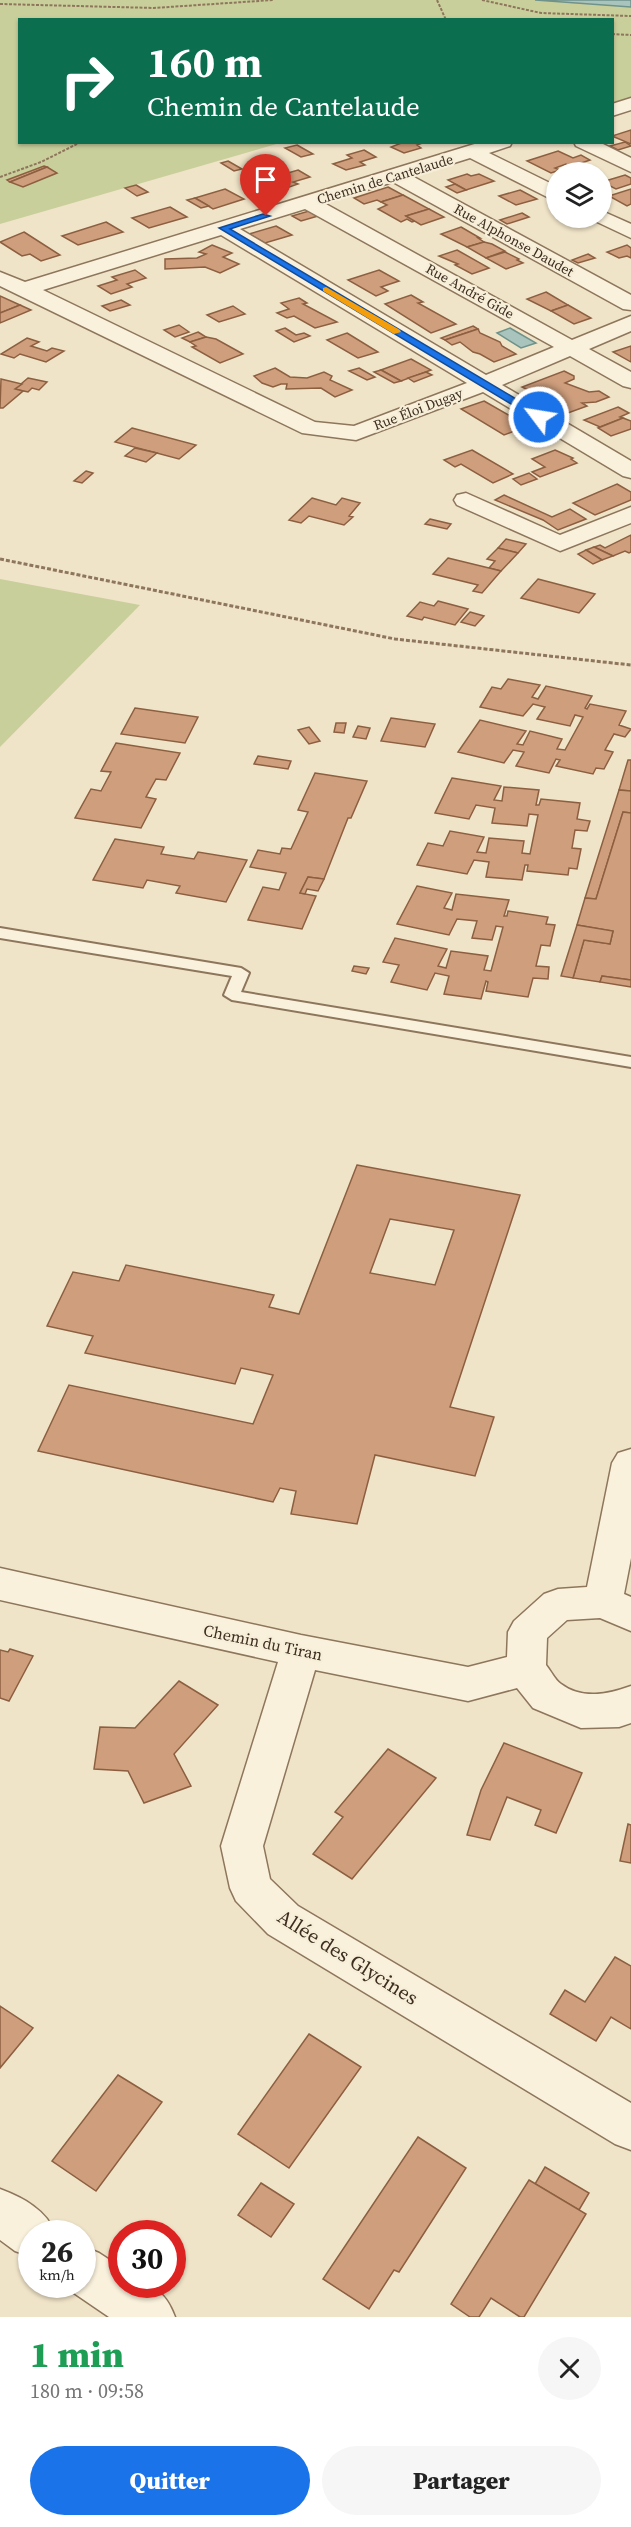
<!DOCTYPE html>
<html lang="fr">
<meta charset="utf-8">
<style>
:root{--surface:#fff;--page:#f6f6f6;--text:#222;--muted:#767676;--accent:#1a73e8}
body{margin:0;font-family:"Source Serif 4",serif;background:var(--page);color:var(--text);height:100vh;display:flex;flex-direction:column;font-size:22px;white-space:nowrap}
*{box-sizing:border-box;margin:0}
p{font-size:20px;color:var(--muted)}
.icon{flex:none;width:33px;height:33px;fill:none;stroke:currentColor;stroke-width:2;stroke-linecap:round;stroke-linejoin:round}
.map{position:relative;height:2317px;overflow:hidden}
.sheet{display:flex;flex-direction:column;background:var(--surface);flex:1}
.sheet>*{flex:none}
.guide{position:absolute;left:18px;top:18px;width:596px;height:126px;border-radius:0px;box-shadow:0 2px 4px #0004;background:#0b6e4f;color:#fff;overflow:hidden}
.tools{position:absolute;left:546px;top:162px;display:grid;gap:12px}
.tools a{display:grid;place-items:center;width:66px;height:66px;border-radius:50%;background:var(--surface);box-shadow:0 2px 4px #0004;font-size:30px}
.speed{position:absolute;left:18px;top:2220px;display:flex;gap:12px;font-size:30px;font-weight:700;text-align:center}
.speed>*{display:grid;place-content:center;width:78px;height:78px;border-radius:50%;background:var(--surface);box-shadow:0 2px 4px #0004;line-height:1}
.speed small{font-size:15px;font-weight:400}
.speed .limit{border:9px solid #d22;background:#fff;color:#111}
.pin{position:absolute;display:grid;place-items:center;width:51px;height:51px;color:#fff;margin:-62px -26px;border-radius:50% 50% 50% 0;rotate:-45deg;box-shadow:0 0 6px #0007}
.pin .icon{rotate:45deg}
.me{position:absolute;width:66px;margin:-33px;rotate:301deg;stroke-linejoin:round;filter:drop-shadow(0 0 4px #0008)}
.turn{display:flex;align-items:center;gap:21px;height:126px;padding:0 30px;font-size:27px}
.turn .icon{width:78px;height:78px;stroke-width:2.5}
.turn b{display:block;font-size:42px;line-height:51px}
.round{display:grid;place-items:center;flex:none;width:63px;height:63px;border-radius:32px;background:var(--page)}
.head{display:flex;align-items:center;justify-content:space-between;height:102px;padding:0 30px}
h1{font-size:36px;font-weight:800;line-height:45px;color:#1e9e55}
.primary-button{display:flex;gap:12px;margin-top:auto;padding:12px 30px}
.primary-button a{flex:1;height:69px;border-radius:36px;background:var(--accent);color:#fff;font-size:24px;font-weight:800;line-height:69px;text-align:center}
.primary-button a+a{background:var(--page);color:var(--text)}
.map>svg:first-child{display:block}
</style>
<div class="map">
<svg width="631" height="2317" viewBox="0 0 631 2317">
<rect width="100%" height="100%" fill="#f0e4c8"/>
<g fill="#c9cf9b">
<path d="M 0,0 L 535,0 L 631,7 L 631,98 L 612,104 L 612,20 L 20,20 L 20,142 L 280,143 L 0,224 Z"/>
<path d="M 0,579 L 140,605 L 0,747 Z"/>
</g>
<g fill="#a9c4bc" stroke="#6f938a" stroke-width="1.5">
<path d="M 535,0 L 631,0 L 631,7 Z"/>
<path d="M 510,328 L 536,343 L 521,348 L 497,333 Z"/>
</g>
<g fill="#cf9f7d" stroke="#8d5f41" stroke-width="1.5" fill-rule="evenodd">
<path d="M 631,130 L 631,144 L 612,136 Z"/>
<path d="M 404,142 L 425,142 L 417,145 L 421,148 L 404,153 L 391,147 Z"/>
<path d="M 625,142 L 631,146 L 618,150 L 610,146 Z"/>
<path d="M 297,145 L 313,154 L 301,157 L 285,148 Z"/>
<path d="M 364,150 L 376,157 L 360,162 L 365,165 L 346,170 L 333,164 L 352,158 L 347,155 Z"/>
<path d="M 558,151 L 573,158 L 581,155 L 590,160 L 570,167 L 566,164 L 555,168 L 560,170 L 551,173 L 527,161 Z"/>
<path d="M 228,161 L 242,169 L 234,171 L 221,163 Z"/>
<path d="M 44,166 L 47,167 L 10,182 L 7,180 Z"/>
<path d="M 47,167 L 57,173 L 23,187 L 10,182 Z"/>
<path d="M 298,170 L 310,177 L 293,182 L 298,184 L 278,191 L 266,183 L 286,178 L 281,175 Z"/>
<path d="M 467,174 L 471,176 L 479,174 L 494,181 L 466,190 L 448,180 Z"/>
<path d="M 625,175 L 631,178 L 631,184 L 616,189 L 602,182 Z"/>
<path d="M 455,184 L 466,190 L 457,193 L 446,187 Z"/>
<path d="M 136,185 L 148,192 L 137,196 L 125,188 Z"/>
<path d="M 388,187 L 403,195 L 381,202 L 377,200 L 364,204 L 354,198 Z"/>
<path d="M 225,189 L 244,199 L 213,209 L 195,198 Z"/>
<path d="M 631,189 L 631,204 L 627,206 L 609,196 Z"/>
<path d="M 520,190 L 537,199 L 516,205 L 499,196 Z"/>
<path d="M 403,195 L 429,209 L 406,216 L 415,221 L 412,222 L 407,219 L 401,222 L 378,209 L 387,205 L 381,202 Z"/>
<path d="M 195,198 L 209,206 L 201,208 L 187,200 Z"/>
<path d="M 170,207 L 187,217 L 149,228 L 132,218 Z"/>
<path d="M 429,209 L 444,217 L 421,225 L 406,216 Z"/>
<path d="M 309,211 L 318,216 L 301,221 L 292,216 Z"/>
<path d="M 522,213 L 529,217 L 507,224 L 500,220 Z"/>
<path d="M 106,222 L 123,232 L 78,245 L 62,236 Z"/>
<path d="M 276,226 L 292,235 L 265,243 L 249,234 Z"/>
<path d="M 461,227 L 480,238 L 478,238 L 484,242 L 467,247 L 441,234 Z"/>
<path d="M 24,232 L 60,255 L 41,261 L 30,254 L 22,256 L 0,242 Z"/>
<path d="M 484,242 L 492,244 L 505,251 L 486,258 L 467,247 Z"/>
<path d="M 212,245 L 232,253 L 223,257 L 239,264 L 220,273 L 205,267 L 165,269 L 165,259 L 197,258 L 206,254 L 199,252 Z"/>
<path d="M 627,245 L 631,248 L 631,258 L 627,256 L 619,258 L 607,252 Z"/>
<path d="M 457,250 L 489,268 L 472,274 L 455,265 L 458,264 L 439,256 Z"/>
<path d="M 505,252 L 519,259 L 517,260 L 523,263 L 506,269 L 486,258 Z"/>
<path d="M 588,254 L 595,258 L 578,263 L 572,260 Z"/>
<path d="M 135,270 L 146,278 L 127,284 L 132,287 L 111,294 L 98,286 L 117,280 L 112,277 Z"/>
<path d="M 379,270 L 399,281 L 381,287 L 388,291 L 376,296 L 348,280 Z"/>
<path d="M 546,292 L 568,305 L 551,311 L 527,299 Z"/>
<path d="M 411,295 L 423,302 L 418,303 L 456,324 L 431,333 L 385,304 Z"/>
<path d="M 0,296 L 20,305 L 0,313 Z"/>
<path d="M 299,298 L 307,303 L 303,304 L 337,322 L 315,328 L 294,316 L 287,318 L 277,313 L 289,309 L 281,303 Z"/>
<path d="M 121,300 L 130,305 L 110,311 L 102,306 Z"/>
<path d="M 20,305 L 31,310 L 0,323 L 0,313 Z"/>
<path d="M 568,305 L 591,318 L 574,324 L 551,311 Z"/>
<path d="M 233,306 L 245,314 L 219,322 L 207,315 Z"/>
<path d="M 179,325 L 189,332 L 175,337 L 164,330 Z"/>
<path d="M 473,326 L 478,329 L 445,340 L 441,338 Z"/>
<path d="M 285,328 L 296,335 L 304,333 L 310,336 L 294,342 L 276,331 Z"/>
<path d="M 478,329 L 480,333 L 500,342 L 502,346 L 516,354 L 494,362 L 480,354 L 473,352 L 460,342 L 452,345 L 445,340 Z"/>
<path d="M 198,332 L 206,337 L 190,342 L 182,338 Z"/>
<path d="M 347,333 L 378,352 L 358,358 L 327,340 Z"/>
<path d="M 206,337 L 216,339 L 243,354 L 220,363 L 192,347 L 196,346 L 190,342 Z"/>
<path d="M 27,338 L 39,342 L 31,346 L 47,351 L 52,348 L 64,351 L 46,362 L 20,354 L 14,358 L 1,354 Z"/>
<path d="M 631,346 L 631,362 L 613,352 Z"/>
<path d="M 411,359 L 431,370 L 401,381 L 381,370 Z"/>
<path d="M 275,368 L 290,377 L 307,378 L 324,372 L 332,376 L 330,380 L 352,390 L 335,397 L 321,388 L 286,389 L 287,384 L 281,384 L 273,387 L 262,383 L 254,376 Z"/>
<path d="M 359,368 L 375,377 L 367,380 L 349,371 Z"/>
<path d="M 381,370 L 401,381 L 394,383 L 374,372 Z"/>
<path d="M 564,371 L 574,376 L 574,379 L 565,383 L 589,392 L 599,391 L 609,397 L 596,402 L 582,403 L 587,406 L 568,413 L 551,403 L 554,402 L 522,387 Z"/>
<path d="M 426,372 L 432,375 L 414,382 L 408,378 Z"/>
<path d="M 28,378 L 47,382 L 39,390 L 32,388 L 28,392 L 15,389 Z"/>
<path d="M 1,379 L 22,384 L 15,389 L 23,391 L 3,408 L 0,408 Z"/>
<path d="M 484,401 L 528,426 L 504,435 L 461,409 Z"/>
<path d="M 618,407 L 629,413 L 620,417 L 623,418 L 600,427 L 584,420 Z"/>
<path d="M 623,418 L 631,421 L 631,429 L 611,436 L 598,428 Z"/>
<path d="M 132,428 L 196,445 L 179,459 L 115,442 Z"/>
<path d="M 135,448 L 157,453 L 146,462 L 125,456 Z"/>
<path d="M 472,450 L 513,474 L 493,483 L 461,464 L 455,467 L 444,460 Z"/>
<path d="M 555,450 L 573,458 L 571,459 L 577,463 L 540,477 L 532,472 L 545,467 L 532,459 Z"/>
<path d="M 86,471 L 93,473 L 82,483 L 74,481 Z"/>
<path d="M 529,473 L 537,479 L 521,485 L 513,479 Z"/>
<path d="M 617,484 L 631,492 L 631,500 L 595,515 L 573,503 Z"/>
<path d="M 504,495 L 552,517 L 570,509 L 586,519 L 558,530 L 543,520 L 495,500 Z"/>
<path d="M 312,498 L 336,505 L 342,498 L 360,503 L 349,516 L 353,517 L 344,525 L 309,516 L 301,523 L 289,520 Z"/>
<path d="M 430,519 L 451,524 L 447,529 L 425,524 Z"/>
<path d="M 631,535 L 631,552 L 629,553 L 625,551 L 613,556 L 594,547 L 600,545 L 605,548 Z"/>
<path d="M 506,539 L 526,544 L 518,553 L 498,548 Z"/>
<path d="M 594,547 L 613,556 L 602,560 L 586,550 Z"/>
<path d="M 498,548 L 518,553 L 501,571 L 489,568 L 495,561 L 487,559 Z"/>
<path d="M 586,550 L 602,560 L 593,564 L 578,554 Z"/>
<path d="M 448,558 L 489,568 L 501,571 L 482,593 L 473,591 L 478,585 L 433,574 Z"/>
<path d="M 538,579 L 595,594 L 579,613 L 521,598 Z"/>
<path d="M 438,601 L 468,609 L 455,625 L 424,617 L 422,620 L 407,616 L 420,602 L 434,606 Z"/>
<path d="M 470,612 L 484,616 L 475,626 L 461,622 Z"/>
<path d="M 508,679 L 540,685 L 532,697 L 538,699 L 546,686 L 592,696 L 585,708 L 587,709 L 590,704 L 626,711 L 619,725 L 631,729 L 625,737 L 614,734 L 605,750 L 613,752 L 604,769 L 596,768 L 593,774 L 556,766 L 560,760 L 556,759 L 549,773 L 516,766 L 524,752 L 513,750 L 504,763 L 458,752 L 480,720 L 526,731 L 517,744 L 523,745 L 530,731 L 562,739 L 557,749 L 565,750 L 583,717 L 575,715 L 570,726 L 537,719 L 545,707 L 533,704 L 523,716 L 480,707 L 492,687 L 501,689 Z"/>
<path d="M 135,708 L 198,717 L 185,743 L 121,734 Z"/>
<path d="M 391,718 L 435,724 L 425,747 L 381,741 Z"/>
<path d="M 336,723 L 346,723 L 344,733 L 334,732 Z"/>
<path d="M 358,726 L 370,728 L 366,739 L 353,737 Z"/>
<path d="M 309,727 L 320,741 L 309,744 L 298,730 Z"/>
<path d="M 116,743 L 180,753 L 166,780 L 156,779 L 146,797 L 156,799 L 141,828 L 75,818 L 91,789 L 101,791 L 111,772 L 101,771 Z"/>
<path d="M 258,756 L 291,761 L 288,769 L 254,764 Z"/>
<path d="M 628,760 L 631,760 L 631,791 L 619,790 Z"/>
<path d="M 315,773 L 367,781 L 351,818 L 348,818 L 324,879 L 308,877 L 300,893 L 316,896 L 302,929 L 248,920 L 263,887 L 279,890 L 286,873 L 250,867 L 258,850 L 280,854 L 282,848 L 291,849 L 308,812 L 298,810 Z"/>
<path d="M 452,778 L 501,786 L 494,800 L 502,801 L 504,787 L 539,790 L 536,805 L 539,805 L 541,799 L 580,803 L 577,819 L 590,821 L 587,831 L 575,830 L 572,848 L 581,849 L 577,869 L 569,868 L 568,875 L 527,871 L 528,865 L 525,865 L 522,880 L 486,877 L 489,862 L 474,860 L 467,874 L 417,865 L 428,843 L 443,846 L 450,831 L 484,837 L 477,852 L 486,853 L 489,838 L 524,841 L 522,853 L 530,854 L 538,815 L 529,814 L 527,826 L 492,823 L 495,808 L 476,805 L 469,819 L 435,813 Z"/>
<path d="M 619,790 L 631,791 L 631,813 L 623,812 L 596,899 L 585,898 Z"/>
<path d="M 623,812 L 631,813 L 631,980 L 602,976 L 600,982 L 573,978 L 584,940 L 610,944 L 613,931 L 577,925 L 585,898 L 596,899 Z"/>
<path d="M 115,839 L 164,847 L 161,854 L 194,859 L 198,852 L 247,860 L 226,902 L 176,893 L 180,886 L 147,880 L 143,888 L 93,880 Z"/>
<path d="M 308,877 L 324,879 L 318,891 L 307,889 L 305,894 L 300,893 Z"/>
<path d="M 417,886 L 452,893 L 444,908 L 452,910 L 456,894 L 509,900 L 504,916 L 507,916 L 508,911 L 548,917 L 546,924 L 555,925 L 550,946 L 541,945 L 536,966 L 549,967 L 548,979 L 533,978 L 528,997 L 486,991 L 488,982 L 486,981 L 481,999 L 444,994 L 449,976 L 435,973 L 427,990 L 391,982 L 399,965 L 383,962 L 395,938 L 447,949 L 438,966 L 446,968 L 451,951 L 488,956 L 484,970 L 491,971 L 503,927 L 496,926 L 492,940 L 472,938 L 477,921 L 457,919 L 449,935 L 397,924 Z"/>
<path d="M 577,925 L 613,931 L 610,944 L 584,940 L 573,978 L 561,976 Z"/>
<path d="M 354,966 L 369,968 L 366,974 L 352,971 Z"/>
<path d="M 602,976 L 631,980 L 631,987 L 600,982 Z"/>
<path d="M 357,1165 L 520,1195 L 450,1407 L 494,1417 L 475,1476 L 375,1455 L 357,1524 L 291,1514 L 296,1491 L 280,1488 L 273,1502 L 38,1451 L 69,1385 L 253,1424 L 273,1375 L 241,1368 L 235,1384 L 85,1353 L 93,1336 L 47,1326 L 73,1272 L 119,1281 L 126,1265 L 274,1295 L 269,1307 L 299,1314 ZM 390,1219 L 454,1230 L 435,1285 L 370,1273 Z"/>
<path d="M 10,1649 L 33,1656 L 9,1701 L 0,1698 L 0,1650 L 8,1652 Z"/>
<path d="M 179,1681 L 218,1705 L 174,1754 L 191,1786 L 144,1803 L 128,1771 L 94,1769 L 100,1727 L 135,1728 Z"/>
<path d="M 504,1743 L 582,1773 L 556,1833 L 535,1825 L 541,1810 L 507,1797 L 490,1840 L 467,1835 L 481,1790 Z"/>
<path d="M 388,1749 L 436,1778 L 352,1879 L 313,1854 L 343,1817 L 335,1812 Z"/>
<path d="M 628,1824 L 631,1825 L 631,1863 L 620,1861 Z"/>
<path d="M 615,1957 L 631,1966 L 631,2029 L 611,2017 L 596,2041 L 550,2014 L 565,1990 L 585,2002 Z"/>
<path d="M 0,2006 L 33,2028 L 0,2068 Z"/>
<path d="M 309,2034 L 361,2067 L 289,2168 L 238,2134 Z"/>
<path d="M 118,2075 L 162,2102 L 96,2191 L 52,2161 Z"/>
<path d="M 418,2137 L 466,2168 L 399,2272 L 394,2270 L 369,2309 L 323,2279 Z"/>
<path d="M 545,2167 L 589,2193 L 579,2210 L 535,2184 Z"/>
<path d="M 529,2180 L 586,2214 L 524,2317 L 520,2317 L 491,2298 L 479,2317 L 470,2317 L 451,2304 Z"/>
<path d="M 261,2183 L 294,2204 L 271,2237 L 238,2215 Z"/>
</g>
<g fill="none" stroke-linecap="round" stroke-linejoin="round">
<g stroke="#8d765c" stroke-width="4">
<path id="service" d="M 0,928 L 241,968 L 249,973 L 241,992 L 631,1057 L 631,1067 L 232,1000 L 224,995 L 232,976 L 0,938 Z"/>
</g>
<g stroke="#8d765c" stroke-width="3">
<g id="minor">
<path d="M 631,98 L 631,110 L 612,116 L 612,104 Z"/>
<path d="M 481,142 L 512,142 L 510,146 L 489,153 L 556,186 L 556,200 L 549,198 L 470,158 L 412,176 L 631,295 L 631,310 L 623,309 L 393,182 L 324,203 L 572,340 L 631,316 L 631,331 L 589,349 L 631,372 L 631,388 L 623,386 L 570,356 L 502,385 L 631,461 L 631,478 L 623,476 L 483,392 L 356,440 L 302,433 L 0,286 L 0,272 L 25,282 ZM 305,209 L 554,347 L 486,375 L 240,229 ZM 221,235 L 467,383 L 354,426 L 315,422 L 43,290 Z"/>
<path d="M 574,142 L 599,142 L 631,158 L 631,172 L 576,146 Z"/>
<path d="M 602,211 L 631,224 L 631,238 L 595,221 L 592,218 L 602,218 Z"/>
<path d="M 466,493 L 560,535 L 631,507 L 631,523 L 560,551 L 457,505 L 454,500 L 457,495 Z"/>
<path d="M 631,1449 L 631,1558 L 624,1594 L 631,1597 L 631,1631 L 600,1618 L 567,1620 L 547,1638 L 546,1665 C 551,1671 555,1680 561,1684 C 582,1700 609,1694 631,1686 L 631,1723 L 619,1727 L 581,1728 L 533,1708 L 517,1688 L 468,1701 L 315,1670 L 263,1846 L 270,1879 L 298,1906 L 631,2103 L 631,2150 L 615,2144 L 268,1934 L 236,1901 L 230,1888 L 221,1846 L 278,1662 L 0,1600 L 0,1568 L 301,1635 L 468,1667 L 507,1657 L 508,1632 L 514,1621 L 544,1594 L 558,1589 L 587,1587 L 612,1463 L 618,1453 Z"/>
<path d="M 0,2189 C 24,2198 46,2210 56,2234 L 32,2234 L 32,2257 L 15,2251 L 0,2240 Z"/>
<path d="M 82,2246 L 99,2253 L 122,2268 L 122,2284 C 151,2284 164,2288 175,2317 L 109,2317 L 65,2287 L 64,2284 L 82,2284 Z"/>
</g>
</g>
<g stroke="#8d765c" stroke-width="2" stroke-dasharray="3 1.5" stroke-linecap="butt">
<path d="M 437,0 L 446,20"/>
<path d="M 482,0 L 541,13 L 631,16"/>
<path d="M 0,4 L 154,8 L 273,0"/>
<path d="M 612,34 L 631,35"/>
<path d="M 0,177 L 41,162 L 81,142"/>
</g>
<path stroke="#8d765c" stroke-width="3" stroke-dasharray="4 2" stroke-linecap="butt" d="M 0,559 L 395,639 L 631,665"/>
<use href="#service" fill="#faf1dc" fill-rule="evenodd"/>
<use href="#minor" fill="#faf1dc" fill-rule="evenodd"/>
</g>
<path fill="#1a73e8" stroke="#114b97" stroke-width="1.5" d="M 263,214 L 270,216 L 230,229 L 543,415 L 543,419 L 536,419 L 219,228 Z"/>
<path fill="#f59e0b" d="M 326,287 L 400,330 L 401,332 L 394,334 L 323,291 L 323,288 Z"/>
<g text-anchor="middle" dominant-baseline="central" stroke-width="4.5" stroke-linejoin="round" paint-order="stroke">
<g font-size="14" fill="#3d2e20" stroke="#f7eed8">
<text transform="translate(385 179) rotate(-17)">Chemin de Cantelaude</text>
<text transform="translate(514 240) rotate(29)">Rue Alphonse Daudet</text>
<text transform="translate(470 291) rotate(29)">Rue André Gide</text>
<text transform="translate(418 409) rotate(-21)">Rue Éloi Dugay</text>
</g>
<g font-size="16" fill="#3d2e20" stroke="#f7eed8">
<text transform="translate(263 1642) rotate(12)">Chemin du Tiran</text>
</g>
<g font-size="20" fill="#3d2e20" stroke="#f7eed8">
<text transform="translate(348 1957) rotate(32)">Allée des Glycines</text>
</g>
</g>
</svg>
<div class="tools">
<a><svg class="icon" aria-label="layers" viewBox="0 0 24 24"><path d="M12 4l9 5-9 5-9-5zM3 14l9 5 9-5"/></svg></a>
</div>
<div class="speed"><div>26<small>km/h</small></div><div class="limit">30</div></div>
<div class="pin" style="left:266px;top:216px;background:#d93025"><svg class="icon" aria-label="arrive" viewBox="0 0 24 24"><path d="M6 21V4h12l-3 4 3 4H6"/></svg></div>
<svg class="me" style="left:539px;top:417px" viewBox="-20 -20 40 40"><circle r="17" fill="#1a73e8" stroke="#fff" stroke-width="3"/><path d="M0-11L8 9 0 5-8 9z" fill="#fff"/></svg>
<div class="guide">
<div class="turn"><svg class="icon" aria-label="right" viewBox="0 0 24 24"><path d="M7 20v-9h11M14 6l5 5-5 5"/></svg><div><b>160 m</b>Chemin de Cantelaude</div></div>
</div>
</div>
<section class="sheet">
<div class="head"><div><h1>1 min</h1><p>180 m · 09:58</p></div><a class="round"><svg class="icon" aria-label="close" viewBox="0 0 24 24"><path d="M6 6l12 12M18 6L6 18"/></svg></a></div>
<div class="primary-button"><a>Quitter</a><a>Partager</a></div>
</section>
